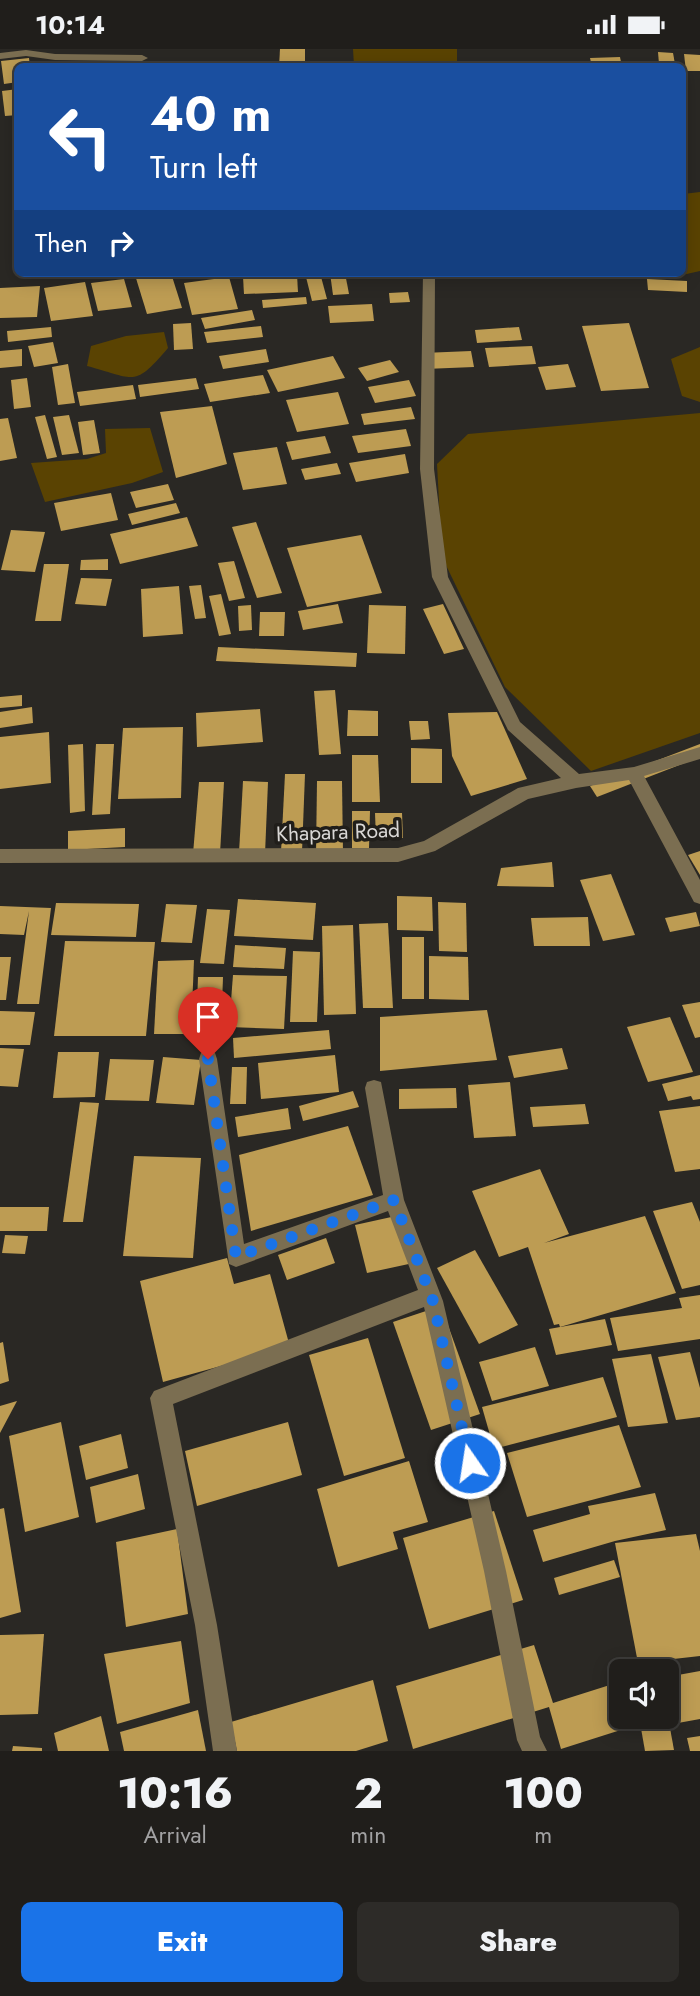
<!DOCTYPE html>
<style>
:root{--surface:#201e1b;--page:#2d2b28;--text:#f1f3f6;--muted:#a2a2a3;--line:#3d3c3a;--accent:#1a73e8}
body{margin:0;font-family:Jost,sans-serif;background:var(--page);color:var(--text);height:100vh;display:flex;flex-direction:column;font-size:26px;white-space:nowrap}
*{box-sizing:border-box;margin:0}
p{font-size:23px;color:var(--muted)}
.icon{flex:none;width:38px;height:38px;fill:none;stroke:currentColor;stroke-width:2;stroke-linecap:round;stroke-linejoin:round}
.map{position:relative;height:1702px;overflow:hidden}
.details{display:flex;flex-direction:column;background:var(--surface);flex:1}
.details>*{flex:none}
.guide{position:absolute;left:14px;top:14px;width:672px;height:214px;border-radius:10px;box-shadow:0 4px 18px #0003,0 0 0 2px var(--line);background:#1a4fa0;color:#fff;overflow:hidden}
.fabs{position:absolute;left:609px;top:1610px;display:grid;gap:14px}
.fabs a{display:grid;place-items:center;width:70px;height:70px;border-radius:10px;background:var(--surface);box-shadow:0 4px 18px #0003,0 0 0 2px var(--line);font-size:35px}
.pin{position:absolute;display:grid;place-items:center;width:60px;height:60px;color:#fff;margin:-72px -30px;border-radius:50% 50% 50% 0;rotate:-45deg;box-shadow:0 0 7px #0007}
.pin .icon{rotate:45deg}
.me{position:absolute;width:77px;margin:-38px;rotate:347deg;stroke-linejoin:round;filter:drop-shadow(0 0 5px #0008)}
.turn{display:flex;align-items:center;gap:24px;height:147px;padding:0 21px;font-size:32px}
.turn .icon{width:91px;height:91px;stroke-width:2.5}
.turn b{display:block;font-size:49px;line-height:60px}
.then{display:flex;align-items:center;height:66px;padding:0 21px;background:#0003;gap:14px;font-size:26px}
.eta{display:flex;justify-content:space-evenly;align-items:center;height:119px;text-align:center}
.eta b{font-size:42px;font-weight:800;line-height:49px}
.primary-button{display:flex;gap:14px;margin-top:auto;padding:14px 21px}
.primary-button a{flex:1;height:80px;border-radius:10px;background:var(--accent);color:#fff;font-size:28px;font-weight:800;line-height:80px;text-align:center}
.primary-button a+a{background:var(--page);color:var(--text)}
.status{display:flex;justify-content:space-between;align-items:center;height:49px;padding:0 35px;background:var(--surface);direction:ltr}
.status svg{height:19px;fill:currentColor}
.map>svg:first-child{display:block}
</style>
<div class="status"><b>10:14</b><svg viewBox="0 0 49 12"><path d="M0 12V9h3v3zM5 12V6h3v6zM10 12V3h3v9zM15 12V0h3v12zM26 1h20v11H26zM47 4h2v5h-2z"/></svg></div>
<div class="map">
<svg width="700" height="1702" viewBox="0 0 700 1702">
<rect width="100%" height="100%" fill="#2a2824"/>
<g fill="#5a4302">
<path d="M 353,0 L 457,0 L 457,17 L 423,17 L 405,12 L 354,17 Z"/>
<path d="M 700,143 L 700,222 L 669,229 L 665,224 L 682,224 L 683,145 Z"/>
<path d="M 164,283 L 168,299 C 134,339 136,330 87,317 L 91,297 L 126,287 Z"/>
<path d="M 700,298 L 700,353 L 682,347 L 671,310 Z"/>
<path d="M 700,364 L 700,684 L 591,722 L 505,638 L 442,508 L 437,415 L 468,385 Z"/>
<path d="M 150,379 L 163,423 L 132,434 L 45,453 L 31,414 L 87,410 L 106,404 L 105,380 Z"/>
</g>
<g fill="#bd9c53">
<path d="M 280,0 L 305,0 L 305,18 L 279,18 Z"/>
<path d="M 658,3 L 673,4 L 675,15 L 659,15 Z"/>
<path d="M 684,5 L 700,6 L 700,22 L 686,22 Z"/>
<path d="M 620,8 L 622,18 L 592,18 L 590,9 Z"/>
<path d="M 29,9 L 30,18 L 18,18 L 18,33 L 4,35 L 1,12 Z"/>
<path d="M 18,40 L 18,66 L 5,67 L 2,42 Z"/>
<path d="M 149,224 L 171,224 L 182,259 L 147,265 L 135,226 Z"/>
<path d="M 305,224 L 320,224 L 327,250 L 312,252 Z"/>
<path d="M 330,224 L 345,224 L 349,245 L 333,246 Z"/>
<path d="M 384,224 L 410,224 L 410,230 L 384,229 Z"/>
<path d="M 297,226 L 298,243 L 244,245 L 243,228 Z"/>
<path d="M 229,228 L 238,260 L 192,266 L 184,234 Z"/>
<path d="M 124,230 L 132,258 L 98,262 L 91,234 Z"/>
<path d="M 647,230 L 687,232 L 687,243 L 648,241 Z"/>
<path d="M 85,233 L 93,267 L 51,272 L 44,239 Z"/>
<path d="M 40,237 L 37,268 L 0,269 L 0,239 Z"/>
<path d="M 408,243 L 410,253 L 390,254 L 389,244 Z"/>
<path d="M 306,248 L 307,255 L 263,259 L 262,251 Z"/>
<path d="M 372,255 L 374,272 L 330,274 L 328,257 Z"/>
<path d="M 252,261 L 255,271 L 205,280 L 201,269 Z"/>
<path d="M 191,274 L 193,300 L 174,301 L 173,275 Z"/>
<path d="M 629,274 L 649,339 L 601,342 L 582,277 Z"/>
<path d="M 261,277 L 263,288 L 207,294 L 204,283 Z"/>
<path d="M 51,278 L 52,288 L 8,293 L 7,282 Z"/>
<path d="M 519,278 L 522,291 L 477,294 L 475,281 Z"/>
<path d="M 53,293 L 58,314 L 34,318 L 28,297 Z"/>
<path d="M 532,297 L 536,315 L 489,318 L 485,299 Z"/>
<path d="M 22,300 L 22,317 L 0,319 L 0,302 Z"/>
<path d="M 266,300 L 269,313 L 223,320 L 219,307 Z"/>
<path d="M 471,302 L 474,318 L 425,320 L 423,304 Z"/>
<path d="M 333,307 L 345,329 L 278,343 L 267,321 Z"/>
<path d="M 390,311 L 399,323 L 367,332 L 358,319 Z"/>
<path d="M 68,315 L 75,354 L 58,356 L 52,318 Z"/>
<path d="M 568,315 L 576,338 L 546,341 L 538,318 Z"/>
<path d="M 263,326 L 270,344 L 210,353 L 204,335 Z"/>
<path d="M 27,329 L 31,358 L 14,360 L 11,331 Z"/>
<path d="M 196,329 L 199,340 L 140,348 L 138,336 Z"/>
<path d="M 409,331 L 416,347 L 375,354 L 368,338 Z"/>
<path d="M 133,336 L 136,350 L 80,357 L 77,343 Z"/>
<path d="M 338,343 L 349,375 L 297,383 L 286,351 Z"/>
<path d="M 212,357 L 227,415 L 176,429 L 160,363 Z"/>
<path d="M 411,358 L 415,370 L 364,376 L 361,365 Z"/>
<path d="M 45,366 L 57,408 L 47,410 L 35,368 Z"/>
<path d="M 69,366 L 79,404 L 62,406 L 53,368 Z"/>
<path d="M 8,369 L 17,409 L 0,412 L 0,370 Z"/>
<path d="M 94,371 L 100,404 L 83,406 L 78,373 Z"/>
<path d="M 406,380 L 411,397 L 358,404 L 352,387 Z"/>
<path d="M 325,387 L 331,404 L 292,411 L 286,393 Z"/>
<path d="M 277,398 L 287,435 L 243,441 L 233,404 Z"/>
<path d="M 405,405 L 409,424 L 356,433 L 349,414 Z"/>
<path d="M 337,414 L 341,425 L 305,431 L 301,420 Z"/>
<path d="M 168,435 L 174,451 L 136,459 L 130,443 Z"/>
<path d="M 111,444 L 118,471 L 61,482 L 54,454 Z"/>
<path d="M 176,454 L 180,464 L 132,476 L 128,465 Z"/>
<path d="M 187,468 L 198,497 L 120,515 L 110,485 Z"/>
<path d="M 256,473 L 282,544 L 257,549 L 232,478 Z"/>
<path d="M 11,481 L 45,483 L 35,523 L 1,521 Z"/>
<path d="M 361,486 L 382,544 L 307,558 L 287,499 Z"/>
<path d="M 108,510 L 108,521 L 80,521 L 81,511 Z"/>
<path d="M 234,512 L 245,549 L 229,552 L 218,514 Z"/>
<path d="M 44,515 L 69,515 L 61,572 L 35,572 Z"/>
<path d="M 81,529 L 112,530 L 106,557 L 75,555 Z"/>
<path d="M 201,536 L 206,569 L 195,570 L 189,537 Z"/>
<path d="M 179,537 L 183,585 L 143,588 L 141,540 Z"/>
<path d="M 221,545 L 231,585 L 219,587 L 209,547 Z"/>
<path d="M 338,555 L 343,574 L 303,581 L 298,562 Z"/>
<path d="M 443,555 L 464,600 L 444,605 L 423,560 Z"/>
<path d="M 251,556 L 252,581 L 239,582 L 238,557 Z"/>
<path d="M 369,556 L 406,557 L 405,605 L 367,604 Z"/>
<path d="M 260,563 L 285,563 L 284,587 L 259,587 Z"/>
<path d="M 218,598 L 357,604 L 356,618 L 216,612 Z"/>
<path d="M 335,641 L 341,705 L 319,706 L 314,642 Z"/>
<path d="M 22,646 L 22,657 L 0,659 L 0,648 Z"/>
<path d="M 32,658 L 33,674 L 0,679 L 0,663 Z"/>
<path d="M 260,660 L 263,693 L 197,698 L 196,664 Z"/>
<path d="M 348,661 L 378,662 L 378,687 L 347,687 Z"/>
<path d="M 497,663 L 527,730 L 471,747 L 452,707 L 448,664 Z"/>
<path d="M 409,672 L 428,672 L 430,690 L 411,691 Z"/>
<path d="M 183,678 L 181,749 L 118,750 L 123,679 Z"/>
<path d="M 49,683 L 51,734 L 0,740 L 0,688 Z"/>
<path d="M 83,695 L 85,762 L 70,764 L 68,696 Z"/>
<path d="M 96,695 L 114,695 L 110,765 L 92,766 Z"/>
<path d="M 700,695 L 700,708 L 597,748 L 590,737 Z"/>
<path d="M 411,699 L 442,700 L 442,734 L 411,734 Z"/>
<path d="M 352,706 L 378,706 L 380,753 L 352,753 Z"/>
<path d="M 285,725 L 305,725 L 302,803 L 281,803 Z"/>
<path d="M 243,732 L 268,733 L 265,805 L 239,804 Z"/>
<path d="M 317,732 L 342,732 L 343,804 L 316,805 Z"/>
<path d="M 199,733 L 224,733 L 220,805 L 193,805 Z"/>
<path d="M 352,762 L 370,762 L 369,799 L 352,799 Z"/>
<path d="M 375,764 L 402,764 L 403,789 L 376,790 Z"/>
<path d="M 125,779 L 125,798 L 68,801 L 68,782 Z"/>
<path d="M 700,802 L 700,826 L 688,806 Z"/>
<path d="M 552,813 L 554,838 L 497,837 L 501,819 Z"/>
<path d="M 611,825 L 635,886 L 603,892 L 580,831 Z"/>
<path d="M 397,847 L 432,848 L 433,882 L 397,881 Z"/>
<path d="M 238,850 L 316,854 L 313,891 L 234,887 Z"/>
<path d="M 438,853 L 466,854 L 467,903 L 439,902 Z"/>
<path d="M 56,854 L 139,855 L 136,888 L 51,886 Z"/>
<path d="M 166,855 L 197,856 L 192,894 L 161,893 Z"/>
<path d="M 0,857 L 51,859 L 39,955 L 17,955 L 29,862 L 24,886 L 0,885 Z"/>
<path d="M 207,860 L 230,861 L 224,915 L 200,914 Z"/>
<path d="M 696,863 L 700,877 L 670,883 L 665,869 Z"/>
<path d="M 588,868 L 590,897 L 534,897 L 531,869 Z"/>
<path d="M 388,874 L 393,959 L 363,959 L 359,875 Z"/>
<path d="M 353,876 L 356,965 L 324,966 L 322,877 Z"/>
<rect x="402" y="888" width="22" height="62"/>
<path d="M 65,892 L 155,893 L 146,987 L 54,987 Z"/>
<path d="M 235,896 L 286,899 L 284,920 L 233,918 Z"/>
<path d="M 293,902 L 320,903 L 317,973 L 290,973 Z"/>
<path d="M 429,907 L 468,908 L 469,951 L 429,950 Z"/>
<path d="M 0,908 L 11,908 L 6,951 L 0,951 Z"/>
<path d="M 194,911 L 191,985 L 154,985 L 158,912 Z"/>
<path d="M 233,926 L 287,927 L 284,980 L 229,978 Z"/>
<path d="M 198,928 L 223,928 L 221,984 L 196,984 Z"/>
<path d="M 700,953 L 700,988 L 695,989 L 682,956 Z"/>
<path d="M 487,961 L 497,1011 L 380,1022 L 380,968 Z"/>
<path d="M 0,962 L 35,963 L 30,996 L 0,996 Z"/>
<path d="M 670,968 L 693,1023 L 648,1033 L 627,978 Z"/>
<path d="M 329,981 L 331,1000 L 234,1009 L 233,989 Z"/>
<path d="M 0,999 L 24,1000 L 18,1038 L 0,1037 Z"/>
<path d="M 562,999 L 568,1020 L 514,1029 L 508,1007 Z"/>
<path d="M 58,1003 L 99,1003 L 95,1048 L 53,1049 Z"/>
<path d="M 335,1006 L 339,1043 L 261,1050 L 258,1014 Z"/>
<path d="M 163,1008 L 201,1011 L 194,1056 L 156,1054 Z"/>
<path d="M 110,1010 L 154,1011 L 149,1052 L 105,1051 Z"/>
<path d="M 232,1018 L 247,1018 L 246,1055 L 230,1055 Z"/>
<path d="M 700,1026 L 700,1050 L 693,1051 L 691,1047 L 668,1052 L 662,1035 Z"/>
<path d="M 510,1033 L 516,1087 L 474,1089 L 468,1036 Z"/>
<path d="M 456,1039 L 457,1059 L 399,1060 L 399,1040 Z"/>
<path d="M 353,1042 L 359,1058 L 303,1072 L 299,1057 Z"/>
<path d="M 80,1053 L 99,1054 L 83,1173 L 63,1173 Z"/>
<path d="M 585,1055 L 589,1075 L 533,1078 L 530,1058 Z"/>
<path d="M 700,1057 L 700,1120 L 675,1123 L 659,1062 Z"/>
<path d="M 288,1059 L 291,1080 L 238,1088 L 235,1068 Z"/>
<path d="M 348,1077 L 373,1146 L 251,1182 L 239,1106 Z"/>
<path d="M 134,1107 L 201,1109 L 193,1209 L 123,1207 Z"/>
<path d="M 540,1120 L 569,1185 L 544,1194 L 645,1167 L 676,1244 L 560,1278 L 559,1275 L 554,1276 L 528,1198 L 499,1208 L 472,1142 Z"/>
<path d="M 692,1153 L 700,1173 L 700,1236 L 682,1240 L 653,1162 Z"/>
<path d="M 0,1158 L 49,1158 L 47,1182 L 0,1182 Z"/>
<path d="M 405,1165 L 418,1213 L 367,1224 L 355,1176 Z"/>
<path d="M 5,1186 L 28,1187 L 25,1205 L 2,1204 Z"/>
<path d="M 326,1189 L 335,1214 L 287,1231 L 278,1206 Z"/>
<path d="M 475,1201 L 518,1276 L 479,1295 L 437,1219 Z"/>
<path d="M 227,1209 L 234,1235 L 270,1225 L 290,1298 L 163,1333 L 140,1232 Z"/>
<path d="M 700,1246 L 700,1290 L 618,1302 L 610,1269 L 682,1259 L 679,1249 Z"/>
<path d="M 441,1257 L 480,1365 L 431,1381 L 393,1273 Z"/>
<path d="M 605,1270 L 612,1296 L 556,1306 L 549,1280 Z"/>
<path d="M 368,1289 L 405,1409 L 344,1427 L 309,1306 Z"/>
<path d="M 3,1293 L 9,1332 L 0,1335 L 0,1294 Z"/>
<path d="M 535,1298 L 549,1337 L 492,1352 L 479,1313 Z"/>
<path d="M 690,1303 L 700,1339 L 700,1368 L 676,1371 L 658,1308 Z"/>
<path d="M 651,1305 L 668,1374 L 628,1378 L 612,1310 Z"/>
<path d="M 603,1328 L 617,1368 L 494,1400 L 482,1358 Z"/>
<path d="M 17,1352 L 0,1384 L 0,1357 Z"/>
<path d="M 61,1373 L 79,1468 L 25,1483 L 9,1387 Z"/>
<path d="M 288,1373 L 302,1426 L 197,1457 L 185,1402 Z"/>
<path d="M 619,1376 L 641,1438 L 527,1468 L 507,1404 Z"/>
<path d="M 121,1385 L 128,1419 L 86,1431 L 79,1397 Z"/>
<path d="M 409,1412 L 428,1473 L 393,1483 L 398,1500 L 338,1518 L 317,1440 Z"/>
<path d="M 138,1425 L 145,1460 L 96,1474 L 90,1438 Z"/>
<path d="M 655,1444 L 666,1481 L 615,1492 L 543,1513 L 533,1481 L 590,1465 L 588,1457 Z"/>
<path d="M 4,1459 L 21,1563 L 0,1569 L 0,1460 Z"/>
<path d="M 494,1462 L 523,1551 L 429,1580 L 403,1489 Z"/>
<path d="M 177,1480 L 188,1565 L 126,1578 L 116,1493 Z"/>
<path d="M 696,1485 L 700,1502 L 700,1607 L 638,1614 L 615,1494 Z"/>
<path d="M 614,1511 L 620,1528 L 559,1546 L 554,1529 Z"/>
<path d="M 44,1585 L 38,1665 L 0,1666 L 0,1586 Z"/>
<path d="M 181,1592 L 190,1654 L 117,1675 L 104,1605 Z"/>
<path d="M 534,1596 L 553,1654 L 613,1635 L 627,1679 L 561,1700 L 549,1658 L 413,1700 L 396,1637 Z"/>
<path d="M 700,1622 L 700,1670 L 678,1674 L 667,1628 Z"/>
<path d="M 373,1631 L 388,1692 L 356,1702 L 237,1702 L 231,1673 Z"/>
<path d="M 198,1661 L 206,1702 L 124,1702 L 120,1683 Z"/>
<path d="M 101,1667 L 109,1702 L 58,1702 L 54,1684 Z"/>
<path d="M 639,1668 L 668,1668 L 674,1701 L 645,1702 Z"/>
<path d="M 700,1687 L 700,1702 L 690,1702 L 687,1689 Z"/>
<path d="M 13,1697 L 42,1699 L 42,1702 L 12,1702 Z"/>
</g>
<g fill="none" stroke-linecap="round" stroke-linejoin="round">
<g fill="#7b6e51" fill-rule="evenodd">
<path d="M 26,1 L 55,5 L 142,6 L 148,9 L 142,12 L 55,11 L 26,7 L 0,10 L 0,4 Z"/>
<path d="M 423,224 L 435,224 L 434,420 L 448,528 L 520,673 L 579,725 L 634,718 L 700,698 L 700,710 L 644,727 L 700,831 L 700,855 L 694,853 L 629,731 L 576,739 L 528,750 L 435,802 L 398,813 L 0,814 L 0,800 L 398,799 L 424,792 L 518,739 L 561,729 L 508,681 L 432,528 L 420,420 Z"/>
<path d="M 208,1002 L 215,1004 L 217,1010 L 244,1195 L 383,1146 L 365,1039 L 367,1033 L 374,1031 L 381,1033 L 404,1151 L 443,1252 L 506,1522 L 540,1688 L 547,1702 L 522,1702 L 517,1691 L 484,1522 L 424,1258 L 173,1355 L 217,1576 L 237,1702 L 213,1702 L 195,1576 L 150,1349 L 154,1342 L 418,1241 L 388,1162 L 236,1218 L 229,1215 L 199,1010 L 201,1004 Z"/>
</g>
</g>
<g fill="none" stroke-linecap="round" stroke-linejoin="round">
<path stroke="#1a73e8" stroke-width="12" stroke-dasharray="0 21.6" d="M 208,1010 L 236,1208 L 394,1151 L 433,1252 L 470,1414"/>
</g>
<g text-anchor="middle" dominant-baseline="central" stroke-width="7" stroke-linejoin="round" paint-order="stroke">
<g font-size="21" fill="#d9d7d5" stroke="#201e1a">
<text transform="translate(338 783) rotate(-2)">Khapara Road</text>
</g>
</g>
</svg>
<div class="fabs">
<a><svg class="icon" aria-label="sound" viewBox="0 0 24 24"><path d="M4 9h4l5-4v14l-5-4H4zM17 9q2 3 0 6"/></svg></a>
</div>
<div class="pin" style="left:208px;top:1010px;background:#d93025"><svg class="icon" aria-label="arrive" viewBox="0 0 24 24"><path d="M6 21V4h12l-3 4 3 4H6"/></svg></div>
<svg class="me" style="left:470px;top:1414px" viewBox="-20 -20 40 40"><circle r="17" fill="#1a73e8" stroke="#fff" stroke-width="3"/><path d="M0-11L8 9 0 5-8 9z" fill="#fff"/></svg>
<div class="guide">
<div class="turn"><svg class="icon" aria-label="left" viewBox="0 0 24 24"><path d="M17 20v-9H6M10 6l-5 5 5 5"/></svg><div><b>40 m</b>Turn left</div></div>
<div class="then">Then<svg class="icon" aria-label="right" viewBox="0 0 24 24"><path d="M7 20v-9h11M14 6l5 5-5 5"/></svg></div>
</div>
</div>
<section class="details">
<div class="eta">
<div><b>10:16</b><p>Arrival</p></div>
<div><b>2</b><p>min</p></div>
<div><b>100</b><p>m</p></div>
</div>
<div class="primary-button"><a>Exit</a><a>Share</a></div>
</section>
